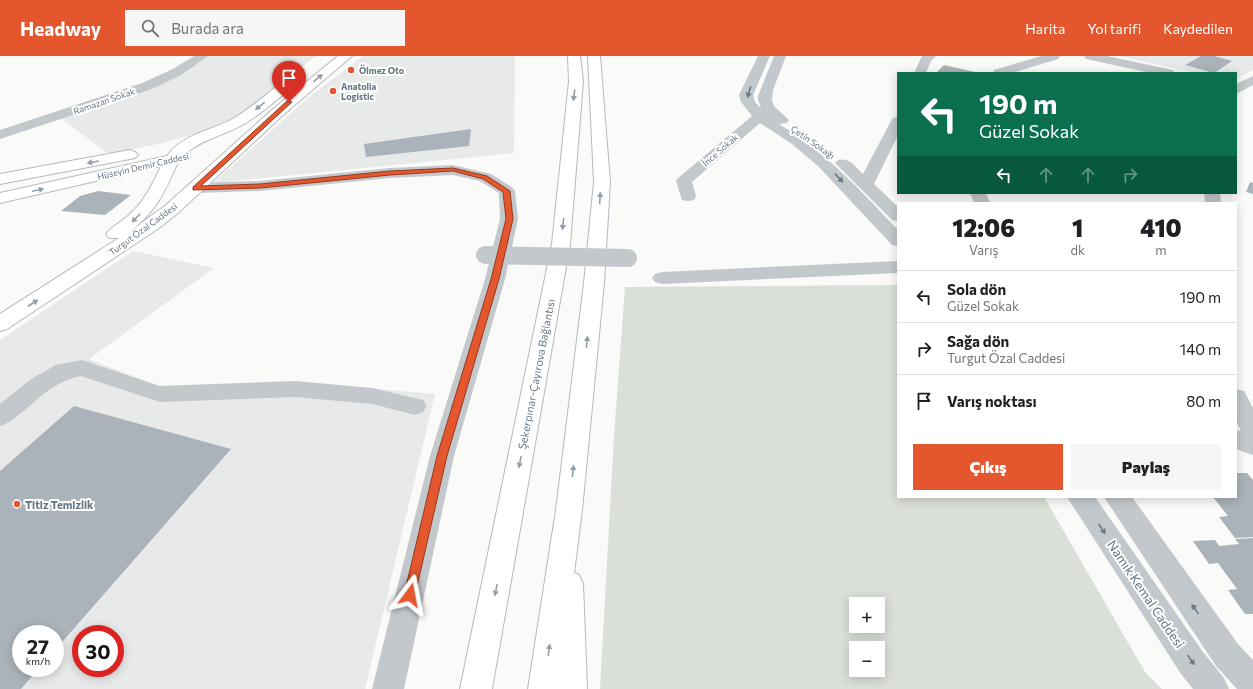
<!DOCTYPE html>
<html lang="tr">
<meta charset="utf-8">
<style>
:root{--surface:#fff;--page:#f6f6f6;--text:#202124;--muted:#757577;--line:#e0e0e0;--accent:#e4572e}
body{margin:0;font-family:Commissioner,sans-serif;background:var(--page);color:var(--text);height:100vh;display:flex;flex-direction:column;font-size:15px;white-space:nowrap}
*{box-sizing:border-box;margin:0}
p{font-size:13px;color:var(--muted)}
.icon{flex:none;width:22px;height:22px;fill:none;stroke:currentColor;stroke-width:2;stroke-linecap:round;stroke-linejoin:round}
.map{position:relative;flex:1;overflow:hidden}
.drawer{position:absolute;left:897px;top:146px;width:340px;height:296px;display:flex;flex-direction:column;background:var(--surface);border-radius:0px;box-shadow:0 2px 10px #0003}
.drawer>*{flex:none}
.top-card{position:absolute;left:897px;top:16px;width:340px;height:122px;border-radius:0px;box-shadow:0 2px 10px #0003;background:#0b6e4f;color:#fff;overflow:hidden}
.buttons{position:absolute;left:849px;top:541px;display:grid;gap:8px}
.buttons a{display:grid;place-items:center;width:36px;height:36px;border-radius:0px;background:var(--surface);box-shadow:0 2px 10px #0003;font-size:20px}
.speed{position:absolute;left:12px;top:569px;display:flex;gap:8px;font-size:20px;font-weight:700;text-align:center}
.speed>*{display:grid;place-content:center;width:52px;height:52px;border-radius:50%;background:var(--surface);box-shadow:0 2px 10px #0003;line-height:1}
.speed small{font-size:10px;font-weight:400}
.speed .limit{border:6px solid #d22;background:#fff;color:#111}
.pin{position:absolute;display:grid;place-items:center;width:34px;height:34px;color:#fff;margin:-41px -17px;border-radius:50% 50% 50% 0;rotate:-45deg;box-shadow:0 0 4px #0007}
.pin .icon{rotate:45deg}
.me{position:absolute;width:44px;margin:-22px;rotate:13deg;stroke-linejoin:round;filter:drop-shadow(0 0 3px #0008)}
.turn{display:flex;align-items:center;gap:14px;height:84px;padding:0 16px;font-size:18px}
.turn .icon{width:52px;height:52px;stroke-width:2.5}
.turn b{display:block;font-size:28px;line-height:34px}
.lanes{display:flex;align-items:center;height:38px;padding:0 16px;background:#0003;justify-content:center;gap:20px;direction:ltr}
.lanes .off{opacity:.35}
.eta{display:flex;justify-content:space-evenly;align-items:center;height:68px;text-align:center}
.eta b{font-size:24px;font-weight:800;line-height:28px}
.button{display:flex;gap:8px;margin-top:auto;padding:8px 16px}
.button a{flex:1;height:46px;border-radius:0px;background:var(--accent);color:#fff;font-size:16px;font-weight:800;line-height:46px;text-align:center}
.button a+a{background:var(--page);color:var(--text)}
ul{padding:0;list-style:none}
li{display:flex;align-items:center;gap:12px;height:52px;padding:0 16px;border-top:1px solid var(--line)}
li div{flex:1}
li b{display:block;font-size:15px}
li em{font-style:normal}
header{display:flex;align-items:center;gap:24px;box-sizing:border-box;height:56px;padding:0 20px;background:var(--accent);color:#fff}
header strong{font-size:19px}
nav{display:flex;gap:22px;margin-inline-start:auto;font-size:14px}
.search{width:280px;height:36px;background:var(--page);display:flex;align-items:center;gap:10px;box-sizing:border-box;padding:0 14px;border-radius:0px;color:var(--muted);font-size:15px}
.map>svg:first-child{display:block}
</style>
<header>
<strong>Headway</strong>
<div class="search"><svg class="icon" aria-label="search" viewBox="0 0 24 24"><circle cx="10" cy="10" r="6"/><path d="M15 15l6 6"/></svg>Burada ara</div>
<nav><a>Harita</a><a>Yol tarifi</a><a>Kaydedilen</a></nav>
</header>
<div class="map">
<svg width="1253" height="633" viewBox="0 0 1253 633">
<rect width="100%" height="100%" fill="#fafaf8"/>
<g fill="#e8e9e9" fill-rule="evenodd">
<path d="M 195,0 L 316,0 L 241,58 L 201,76 L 163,87 L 109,98 L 59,61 L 162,21 Z"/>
<path d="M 363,0 L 515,0 L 514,97 L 213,127 L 309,41 Z"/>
<path d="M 1118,0 L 1253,0 L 1253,14 L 1236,23 L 1236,17 L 1195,17 Z"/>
<path d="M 133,195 L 214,212 L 89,303 L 158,330 L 299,326 L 435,338 L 365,633 L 0,633 L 0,284 ZM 21,578 L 55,578 L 55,612 L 21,612 ZM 81,578 L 115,578 L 115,612 L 81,612 Z"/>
</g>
<path fill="#dadfd7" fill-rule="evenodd" d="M 898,229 L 898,441 L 1044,441 L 1145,616 L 1162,633 L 600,633 L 614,380 L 625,231 ZM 856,548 L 878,548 L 878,570 L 856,570 ZM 856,592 L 878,592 L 878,614 L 856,614 Z"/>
<g fill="#aab3b9">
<path d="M 1201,0 L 1214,0 L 1232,5 L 1214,17 L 1185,9 Z"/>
<path d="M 944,9 L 975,16 L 975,17 L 936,17 Z"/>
<path d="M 471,73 L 469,90 L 366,101 L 364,88 Z"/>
<path d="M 1250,126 L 1253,127 L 1253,138 L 1246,136 Z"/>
<path d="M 98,135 L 131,139 L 105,159 L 61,155 L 80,140 Z"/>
<path d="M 74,350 L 231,393 L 55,594 L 55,578 L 21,578 L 21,612 L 39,612 L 21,633 L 0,633 L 0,415 Z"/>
<path d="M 1236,417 L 1247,417 L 1253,424 L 1253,481 L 1235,482 L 1219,461 L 1228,460 L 1213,441 L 1236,441 Z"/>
<path d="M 1253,482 L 1253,558 L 1245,558 L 1228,534 L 1237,533 L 1218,507 L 1209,508 L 1193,485 L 1215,484 L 1219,490 L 1239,488 L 1235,483 Z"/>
</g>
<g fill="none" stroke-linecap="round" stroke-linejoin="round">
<g stroke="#b5babe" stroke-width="2">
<g id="major">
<path d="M 338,0 L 352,0 L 283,59 L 178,157 L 159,172 L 7,273 L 0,275 L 0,258 L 119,182 L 109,182 L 106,178 C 111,171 121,166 128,160 C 144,146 152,129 161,110 L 0,147 L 0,137 L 167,100 C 183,77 213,75 236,61 C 255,49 272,34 289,20 L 299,20 L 300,23 L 299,26 C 281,40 264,56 244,68 C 225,79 203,83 186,97 L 190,101 L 187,104 L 178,106 C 165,135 158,153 132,174 L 166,149 L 273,53 Z"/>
<path d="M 130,94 L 135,96 L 138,99 L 135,102 L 0,128 L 0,118 Z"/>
</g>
</g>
<g stroke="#b4b9bd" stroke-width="2">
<g id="highway">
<path d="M 568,0 L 580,0 L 583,25 L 570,188 L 492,633 L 460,633 L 552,188 L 569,25 Z"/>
<path d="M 588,0 L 600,0 L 610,126 L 604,227 L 582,454 L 574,517 L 579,519 L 583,528 L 587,633 L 528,633 L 556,454 L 584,227 L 594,126 Z"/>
</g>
</g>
<g fill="#c3c8cc" fill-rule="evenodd">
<path d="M 194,0 L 208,0 L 181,19 L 152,33 L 0,83 L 0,74 L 142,27 L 173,13 Z"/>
<path d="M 758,0 L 770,0 L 753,39 L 755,46 L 761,52 L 758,44 L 758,40 L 774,0 L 786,0 L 773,34 L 772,44 L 774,50 L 789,64 L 787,67 L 779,68 C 828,98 859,133 898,174 L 898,190 L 892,189 L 819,111 L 792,88 L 760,67 L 692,126 L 696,140 L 694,144 L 688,145 L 682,144 L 676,125 L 678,122 L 752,60 L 741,46 L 739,39 Z"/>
<path d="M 922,0 L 936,0 L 931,5 L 926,17 L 914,17 Z"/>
<path d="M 1041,0 L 1060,0 L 1058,3 L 1012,17 L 993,17 L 994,14 Z"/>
<path d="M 1084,0 L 1107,0 L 1173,14 L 1174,17 L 1151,17 L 1086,3 Z"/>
<path d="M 1253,20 L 1253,29 L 1236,38 L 1236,28 Z"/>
<path d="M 898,61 L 898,79 L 874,128 L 898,151 L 898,165 L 892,164 L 835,107 L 838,104 C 849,101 855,110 863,118 L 891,65 L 893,62 Z"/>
<path d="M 453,109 L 491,118 L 513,132 L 515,135 L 518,163 L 505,223 L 454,400 L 404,633 L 372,633 L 430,400 L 485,223 L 500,163 L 499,137 L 480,125 L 453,119 L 390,122 L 260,135 L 195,137 L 189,135 L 187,132 L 189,129 L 195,127 L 260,125 L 390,112 Z"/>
<path d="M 970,137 L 986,137 L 990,147 L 974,147 Z"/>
<path d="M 1204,137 L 1220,137 L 1221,147 L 1205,147 Z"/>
<path d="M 898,205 L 898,217 L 662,228 L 655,226 L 652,222 L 655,218 L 662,216 Z"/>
<path d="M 82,304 L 160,330 L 295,325 L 372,332 L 423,344 L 427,350 L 423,356 L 415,359 L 372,348 L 295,341 L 160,346 L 81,320 C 59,324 43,338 26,353 C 17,360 10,367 0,370 L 0,348 L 31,323 L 56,309 Z"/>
<path d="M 1236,333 L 1244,335 L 1253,352 L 1253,399 L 1236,393 L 1236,374 L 1241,375 L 1236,365 Z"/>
<path d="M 1067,441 L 1095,441 L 1203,596 L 1224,622 L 1229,633 L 1193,633 L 1181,618 Z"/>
<path d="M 1104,441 L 1132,441 L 1238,588 L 1253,604 L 1253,633 L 1237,633 L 1216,610 Z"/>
</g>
<use href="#major" fill="#fff" fill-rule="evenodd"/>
<use href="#highway" fill="#fff" fill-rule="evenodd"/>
<path stroke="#c3c8cc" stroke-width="18" d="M 485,199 L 628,202"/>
</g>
<defs><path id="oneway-solid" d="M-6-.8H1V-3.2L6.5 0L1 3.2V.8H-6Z"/></defs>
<g fill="#939fa8">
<use href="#oneway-solid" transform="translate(318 22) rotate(-39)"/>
<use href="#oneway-solid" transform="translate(574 39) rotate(97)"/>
<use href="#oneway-solid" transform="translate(260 50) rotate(141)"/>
<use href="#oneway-solid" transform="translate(93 106) rotate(170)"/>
<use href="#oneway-solid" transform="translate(38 134) rotate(-12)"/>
<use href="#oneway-solid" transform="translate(600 142) rotate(-86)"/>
<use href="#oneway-solid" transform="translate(136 162) rotate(135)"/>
<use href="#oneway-solid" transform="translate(563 168) rotate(96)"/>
<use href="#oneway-solid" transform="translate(33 247) rotate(-33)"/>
<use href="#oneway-solid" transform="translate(587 286) rotate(-84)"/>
<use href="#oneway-solid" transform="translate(520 406) rotate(101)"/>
<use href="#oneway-solid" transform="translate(573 415) rotate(-84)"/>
<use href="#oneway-solid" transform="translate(496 534) rotate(101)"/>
<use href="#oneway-solid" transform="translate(549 594) rotate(-82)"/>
</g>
<g fill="#6a7a87">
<use href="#oneway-solid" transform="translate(749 36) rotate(107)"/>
<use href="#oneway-solid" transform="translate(839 122) rotate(47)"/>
<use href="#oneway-solid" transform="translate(1102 473) rotate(56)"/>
<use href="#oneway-solid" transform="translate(1195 553) rotate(-125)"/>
<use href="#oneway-solid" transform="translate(1191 604) rotate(55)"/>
</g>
<path fill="#e4572e" stroke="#94391e" d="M 287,45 L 292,46 L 201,130 L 260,128 L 390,115 L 453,112 L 487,120 L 510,135 L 513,163 L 499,223 L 447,400 L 415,539 L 414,543 L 410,545 L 405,543 L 404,539 L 437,400 L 491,223 L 506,163 L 503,136 L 483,123 L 453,115 L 390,119 L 260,132 L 193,134 L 193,131 Z"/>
<g fill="#e4572e" stroke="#fff" stroke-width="1.5">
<circle cx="351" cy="14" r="4"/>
<circle cx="333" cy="35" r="4"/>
<circle cx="17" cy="448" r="4"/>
</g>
<g text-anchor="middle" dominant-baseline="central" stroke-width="4" stroke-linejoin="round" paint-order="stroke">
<g font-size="9" font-weight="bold" fill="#657683" stroke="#fff" text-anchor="start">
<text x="359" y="14">Ölmez Oto</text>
<text x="341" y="30">Anatolia<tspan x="341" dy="10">Logistic</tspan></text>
</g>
<g font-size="9" fill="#657683" stroke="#fff">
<text transform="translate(104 45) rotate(-19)">Ramazan Sokak</text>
<text transform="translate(813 86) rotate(35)">Çetin Sokağı</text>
<text transform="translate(720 94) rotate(-41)">İnce Sokak</text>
<text transform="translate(143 110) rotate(-13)">Hüseyin Demir Caddesi</text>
<text transform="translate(143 173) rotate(-36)">Turgut Özal Caddesi</text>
</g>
<g font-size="11" fill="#657683" stroke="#fff">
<text transform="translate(536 318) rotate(-79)">Şekerpınar-Çayırova Bağlantısı</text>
</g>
<g font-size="11" font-weight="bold" fill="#657683" stroke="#fff" text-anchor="start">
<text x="25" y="448">Titiz Temizlik</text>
</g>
<g font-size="13" fill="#657683" stroke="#fff">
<text transform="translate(1146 538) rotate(56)">Namık Kemal Caddesi</text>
</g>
</g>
</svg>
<div class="buttons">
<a>+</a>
<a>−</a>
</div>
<div class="speed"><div>27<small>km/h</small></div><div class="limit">30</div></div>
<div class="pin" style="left:289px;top:46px;background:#d93025"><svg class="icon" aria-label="arrive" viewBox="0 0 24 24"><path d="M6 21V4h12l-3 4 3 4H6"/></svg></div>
<svg class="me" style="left:410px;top:539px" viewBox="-20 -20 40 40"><path d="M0-17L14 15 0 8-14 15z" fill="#e4572e" stroke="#fff" stroke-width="4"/></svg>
<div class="top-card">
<div class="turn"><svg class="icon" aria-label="left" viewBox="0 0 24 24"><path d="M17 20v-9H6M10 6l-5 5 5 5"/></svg><div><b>190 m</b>Güzel Sokak</div></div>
<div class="lanes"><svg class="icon" aria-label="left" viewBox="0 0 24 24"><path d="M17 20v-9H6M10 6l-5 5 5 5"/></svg><svg class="icon off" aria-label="ahead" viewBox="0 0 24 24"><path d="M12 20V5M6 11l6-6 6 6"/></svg><svg class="icon off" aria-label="ahead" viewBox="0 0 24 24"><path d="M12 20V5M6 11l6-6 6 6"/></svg><svg class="icon off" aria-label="right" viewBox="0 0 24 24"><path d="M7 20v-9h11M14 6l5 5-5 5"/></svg></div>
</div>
<section class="drawer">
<div class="eta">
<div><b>12:06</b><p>Varış</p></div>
<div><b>1</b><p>dk</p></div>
<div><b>410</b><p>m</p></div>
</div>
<ul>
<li><svg class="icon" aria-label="left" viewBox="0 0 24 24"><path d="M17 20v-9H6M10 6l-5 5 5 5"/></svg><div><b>Sola dön</b><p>Güzel Sokak</p></div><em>190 m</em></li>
<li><svg class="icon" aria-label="right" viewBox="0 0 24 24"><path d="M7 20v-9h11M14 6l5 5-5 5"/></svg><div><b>Sağa dön</b><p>Turgut Özal Caddesi</p></div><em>140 m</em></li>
<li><svg class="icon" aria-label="arrive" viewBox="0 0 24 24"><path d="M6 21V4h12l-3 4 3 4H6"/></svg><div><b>Varış noktası</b></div><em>80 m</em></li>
</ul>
<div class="button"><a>Çıkış</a><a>Paylaş</a></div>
</section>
</div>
